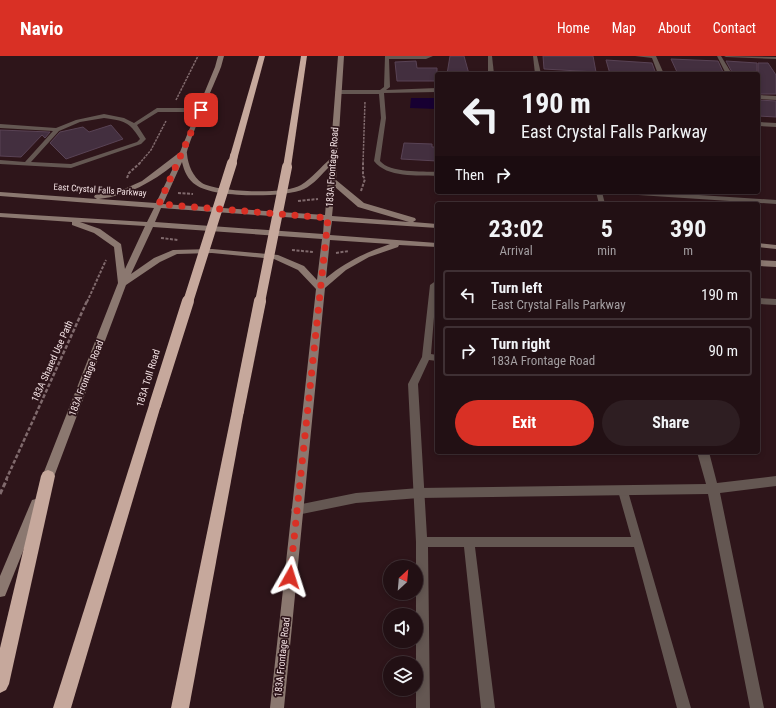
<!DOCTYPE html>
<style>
:root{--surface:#221014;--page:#2e1e22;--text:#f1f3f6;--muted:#a29da0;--line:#3f3034;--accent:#d93025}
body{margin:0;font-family:"Roboto Condensed",sans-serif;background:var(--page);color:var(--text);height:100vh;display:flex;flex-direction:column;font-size:15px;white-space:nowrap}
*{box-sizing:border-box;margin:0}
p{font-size:13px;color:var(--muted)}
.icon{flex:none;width:22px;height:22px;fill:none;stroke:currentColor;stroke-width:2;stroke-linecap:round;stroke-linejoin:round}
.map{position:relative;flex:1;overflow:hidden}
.side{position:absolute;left:435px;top:146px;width:325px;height:252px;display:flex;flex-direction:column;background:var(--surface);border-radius:4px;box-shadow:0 2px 6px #0003,0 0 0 1px var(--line)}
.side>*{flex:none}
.hud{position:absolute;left:435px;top:16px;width:325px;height:122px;border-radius:4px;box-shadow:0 2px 6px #0003,0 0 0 1px var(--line);background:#221014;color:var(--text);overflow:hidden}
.needle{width:26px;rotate:26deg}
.controls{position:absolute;left:383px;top:504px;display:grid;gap:8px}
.controls a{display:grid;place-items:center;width:40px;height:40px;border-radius:50%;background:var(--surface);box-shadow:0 2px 6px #0003,0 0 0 1px var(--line);font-size:20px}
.pin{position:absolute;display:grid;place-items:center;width:34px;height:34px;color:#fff;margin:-17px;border-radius:8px;box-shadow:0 2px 6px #0006}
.me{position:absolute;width:44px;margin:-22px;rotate:6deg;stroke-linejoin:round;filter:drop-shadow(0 0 3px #0008)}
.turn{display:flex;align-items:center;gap:14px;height:84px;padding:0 20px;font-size:18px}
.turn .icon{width:52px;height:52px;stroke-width:2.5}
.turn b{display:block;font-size:28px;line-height:34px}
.then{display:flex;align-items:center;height:38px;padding:0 20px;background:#0003;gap:8px;font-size:15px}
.eta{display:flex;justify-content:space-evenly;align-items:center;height:68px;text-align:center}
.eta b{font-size:24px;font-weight:700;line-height:28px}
.button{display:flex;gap:8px;margin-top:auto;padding:8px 20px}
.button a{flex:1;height:46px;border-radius:24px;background:var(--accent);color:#fff;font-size:16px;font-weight:700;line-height:46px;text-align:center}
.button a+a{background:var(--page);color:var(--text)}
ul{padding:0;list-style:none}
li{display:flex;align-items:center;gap:12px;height:50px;margin:0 8px 6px;padding:0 12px;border:2px solid var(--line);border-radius:4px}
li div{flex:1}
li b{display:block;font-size:15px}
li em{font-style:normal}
header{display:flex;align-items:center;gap:24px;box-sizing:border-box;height:56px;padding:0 20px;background:var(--accent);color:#fff}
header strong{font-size:19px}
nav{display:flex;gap:22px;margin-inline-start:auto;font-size:14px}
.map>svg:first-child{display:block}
</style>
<header>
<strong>Navio</strong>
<nav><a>Home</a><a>Map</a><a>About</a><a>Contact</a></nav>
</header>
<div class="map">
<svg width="776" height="652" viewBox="0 0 776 652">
<rect width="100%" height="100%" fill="#2e151a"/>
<path fill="#170032" d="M 411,42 L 437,42 L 437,53 L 410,52 Z"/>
<g fill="#432f3f" stroke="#594355">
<path d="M 450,0 L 464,0 L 469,18 L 447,18 Z"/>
<path d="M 543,0 L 593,0 L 596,16 L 544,13 Z"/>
<path d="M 671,3 L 718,5 L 724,18 L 677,16 Z"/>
<path d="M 606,4 L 652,7 L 656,18 L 610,18 Z"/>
<path d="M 416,5 L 417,12 L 437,12 L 437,25 L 397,25 L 395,6 Z"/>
<path d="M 726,5 L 757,7 L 757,18 L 733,18 Z"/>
<path d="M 758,7 L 768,7 L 776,19 L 776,38 L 758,38 Z"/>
<path d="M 758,44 L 776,45 L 776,61 L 758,60 Z"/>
<path d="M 111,69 L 123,83 L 66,103 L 50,87 L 60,76 L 83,71 L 89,76 Z"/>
<path d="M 0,74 L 50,76 L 45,82 L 42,79 L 21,101 L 0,100 Z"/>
<path d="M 404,87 L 432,88 L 432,91 L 437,91 L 437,105 L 401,103 Z"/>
</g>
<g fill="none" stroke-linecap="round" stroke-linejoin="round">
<g stroke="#806a6d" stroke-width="1.5" stroke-dasharray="2.5 1" stroke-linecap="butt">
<path d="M 176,44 L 198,0"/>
<path d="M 139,108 L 151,94 L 166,65"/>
<path d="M 363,108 L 365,45"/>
</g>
<g stroke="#806a6d" stroke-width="2" stroke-dasharray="3 1.5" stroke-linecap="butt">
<path d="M 127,122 L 129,117 L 140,107"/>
<path d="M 361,135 L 365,123 L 363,120 L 363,107"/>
<path d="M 178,137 L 193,138"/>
<path d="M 298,145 L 318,143"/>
<path d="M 161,182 L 178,184"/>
<path d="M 292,194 L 313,196"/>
<path d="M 336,197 L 349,195"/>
<path d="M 87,246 L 106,204"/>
</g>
<path stroke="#806a6d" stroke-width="2.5" stroke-dasharray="4 2" stroke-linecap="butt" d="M 6,424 L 87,245"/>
<path stroke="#806a6d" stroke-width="3" stroke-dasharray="5 2.5" stroke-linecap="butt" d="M 0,438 L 7,423"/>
<g fill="#645752" fill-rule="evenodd">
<path d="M 385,0 L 433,0 L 426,3 L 389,3 L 390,31 L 386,34 L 437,32 L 437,36 L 384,37 L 386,62 L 380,105 C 390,117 422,115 437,116 L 437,120 C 417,119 387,122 374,105 L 381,62 L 379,38 L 338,38 L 335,36 L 338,34 L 380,34 L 384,31 Z"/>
<path d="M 488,0 L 492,0 L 494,18 L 488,18 Z"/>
<path d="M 533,0 L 537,0 L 541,18 L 535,18 Z"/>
<path d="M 635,0 L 656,0 L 664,18 L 658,18 L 652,2 Z"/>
<path d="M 717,0 L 721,0 L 732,18 L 726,18 Z"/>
<path d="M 724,0 L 776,1 L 776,3 L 726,1 Z"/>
<path d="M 758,39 L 776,40 L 776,44 L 758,43 Z"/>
<path d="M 157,52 L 201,52 L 204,54 L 201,56 L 158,56 L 137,69 L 146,83 L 141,88 L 71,112 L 0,108 L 0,104 L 25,106 L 53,75 L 0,72 L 0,68 L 56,72 L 76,64 L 104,58 L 124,62 L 134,67 ZM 104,62 C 124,65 129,65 140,83 L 137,86 L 71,108 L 31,106 L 59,75 L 80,66 Z"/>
<path d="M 758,66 L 776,67 L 776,71 L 758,70 Z"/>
<path d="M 596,136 L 602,136 L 605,148 L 599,148 Z"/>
<path d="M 620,136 L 653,136 L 776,144 L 776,148 L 623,138 Z"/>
<path d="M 437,224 L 431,298 L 437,299 L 437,305 L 429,304 L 418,328 L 427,481 L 631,481 L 618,435 L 619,432 L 623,430 L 627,432 L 691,652 L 677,652 L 634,491 L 475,491 L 495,652 L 481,652 L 464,491 L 428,491 L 430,652 L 416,652 L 416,486 L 408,328 L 422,301 L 430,229 Z"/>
<path d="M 758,242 L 776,243 L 776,249 L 758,248 Z"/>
</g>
<path fill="#645752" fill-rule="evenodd" d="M 697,396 L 709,396 L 717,427 L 776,420 L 776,430 L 720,437 L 764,652 L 750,652 L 708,438 L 419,442 L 356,447 L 297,459 L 293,458 L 291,454 L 293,450 L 297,449 L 356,437 L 419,432 L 706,428 Z"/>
<g fill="#8b7870" fill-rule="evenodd">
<path d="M 218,0 L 224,0 L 221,11 C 216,24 186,91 187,98 C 188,109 193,121 202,127 C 217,136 285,139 301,129 C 311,123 321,111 330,103 L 338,0 L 344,0 L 336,124 L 364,147 L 415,162 L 416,164 L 413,166 L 437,168 L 437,172 L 332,165 L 330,179 L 437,187 L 437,191 L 399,189 L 398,191 L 369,201 L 346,214 L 325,232 L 284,652 L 270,652 L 316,233 L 298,214 L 274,203 L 212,197 L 177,198 L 160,206 L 126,229 L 52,426 L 50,429 L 46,431 L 42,429 L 40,426 L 118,227 L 114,191 L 94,177 L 72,169 L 72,166 L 0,161 L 0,157 L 147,166 L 154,152 L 0,140 L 0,136 L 97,143 L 94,141 L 95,139 L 122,134 L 142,125 L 180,96 L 215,11 ZM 182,106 C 184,115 188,124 196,129 C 213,142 285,142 304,133 C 313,129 322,118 329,111 L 325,159 L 163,148 ZM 175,108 L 156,147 L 99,143 C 129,139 151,127 175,108 ZM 335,131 L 358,151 L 409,166 L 332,160 ZM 161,152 L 324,164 L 323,178 L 155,166 ZM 80,166 L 145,170 L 125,213 L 121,188 L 100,173 ZM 153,171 L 322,183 L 317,224 L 304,210 L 278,199 L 212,193 L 173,194 L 154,202 L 131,218 ZM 330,184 L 390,188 C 365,197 347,205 326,222 Z"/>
<path d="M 758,187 L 776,189 L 776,193 L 758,191 Z"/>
<path d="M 758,204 L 776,205 L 776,211 L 758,210 Z"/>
<path d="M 36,443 L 40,444 L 42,448 L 5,540 L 0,541 L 0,520 L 32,444 Z"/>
</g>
<g fill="#c6a89c" fill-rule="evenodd">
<path d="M 259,0 L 265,0 L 238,100 L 234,102 L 231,102 L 230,100 Z"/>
<path d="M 301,0 L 307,0 L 291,111 L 287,113 L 283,111 Z"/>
<path d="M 155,344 L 159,346 L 161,349 L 71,652 L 53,652 L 149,349 L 151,346 Z"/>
<path d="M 238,350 L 242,352 L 244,355 L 189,652 L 171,652 L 232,355 L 234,352 Z"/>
<path d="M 48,414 L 53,416 L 55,420 L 9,628 L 6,634 L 0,637 L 0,592 L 41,420 L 43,416 Z"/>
</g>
<path stroke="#c6a89c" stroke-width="8" d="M 232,108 L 234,100"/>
<g stroke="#c6a89c" stroke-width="10">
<path d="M 188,246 L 232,107"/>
<path d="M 260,246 L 287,111"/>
</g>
<g stroke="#c6a89c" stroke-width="12">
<path d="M 155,349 L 188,245"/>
<path d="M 238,355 L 260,245"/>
</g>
</g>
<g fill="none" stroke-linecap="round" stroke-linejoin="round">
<path stroke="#d93025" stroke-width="7" stroke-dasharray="0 12.6" d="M 201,54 L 159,148 L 328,162 L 290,521"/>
</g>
<g text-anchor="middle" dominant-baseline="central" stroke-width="3.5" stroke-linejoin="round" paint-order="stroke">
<g font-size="9" fill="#f3e1e3" stroke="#2e151a">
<text transform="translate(100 134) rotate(4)">East Crystal Falls Parkway</text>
</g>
<g font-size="10" fill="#f3e1e3" stroke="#2e151a">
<text transform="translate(332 111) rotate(-86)">183A Frontage Road</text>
<text transform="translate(52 305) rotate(-66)">183A Shared Use Path</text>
<text transform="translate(86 322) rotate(-69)">183A Frontage Road</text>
<text transform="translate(148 322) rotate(-73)">183A Toll Road</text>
<text transform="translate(282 601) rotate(-84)">183A Frontage Road</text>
</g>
</g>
</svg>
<div class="controls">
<a><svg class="needle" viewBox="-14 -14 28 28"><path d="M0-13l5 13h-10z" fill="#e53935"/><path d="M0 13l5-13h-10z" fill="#a29da0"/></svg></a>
<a><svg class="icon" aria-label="sound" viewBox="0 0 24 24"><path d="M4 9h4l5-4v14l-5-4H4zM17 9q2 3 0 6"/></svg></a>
<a><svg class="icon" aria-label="layers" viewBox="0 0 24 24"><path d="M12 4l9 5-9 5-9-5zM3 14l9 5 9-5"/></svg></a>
</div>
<div class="pin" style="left:201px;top:54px;background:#d93025"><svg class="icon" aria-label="arrive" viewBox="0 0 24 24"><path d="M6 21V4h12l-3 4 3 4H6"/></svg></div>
<svg class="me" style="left:290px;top:521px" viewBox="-20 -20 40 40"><path d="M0-17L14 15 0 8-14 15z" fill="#d93025" stroke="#fff" stroke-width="4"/></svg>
<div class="hud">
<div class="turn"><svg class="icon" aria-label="left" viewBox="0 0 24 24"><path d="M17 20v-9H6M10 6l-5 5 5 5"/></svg><div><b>190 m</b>East Crystal Falls Parkway</div></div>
<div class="then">Then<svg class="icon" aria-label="right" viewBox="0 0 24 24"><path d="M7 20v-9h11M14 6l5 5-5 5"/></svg></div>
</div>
<section class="side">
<div class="eta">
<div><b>23:02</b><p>Arrival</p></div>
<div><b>5</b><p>min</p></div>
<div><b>390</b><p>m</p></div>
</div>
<ul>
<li><svg class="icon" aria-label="left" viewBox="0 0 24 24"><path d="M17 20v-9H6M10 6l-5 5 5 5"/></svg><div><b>Turn left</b><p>East Crystal Falls Parkway</p></div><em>190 m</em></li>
<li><svg class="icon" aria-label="right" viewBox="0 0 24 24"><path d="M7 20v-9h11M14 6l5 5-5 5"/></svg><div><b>Turn right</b><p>183A Frontage Road</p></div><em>90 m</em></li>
</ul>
<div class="button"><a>Exit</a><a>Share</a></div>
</section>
</div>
